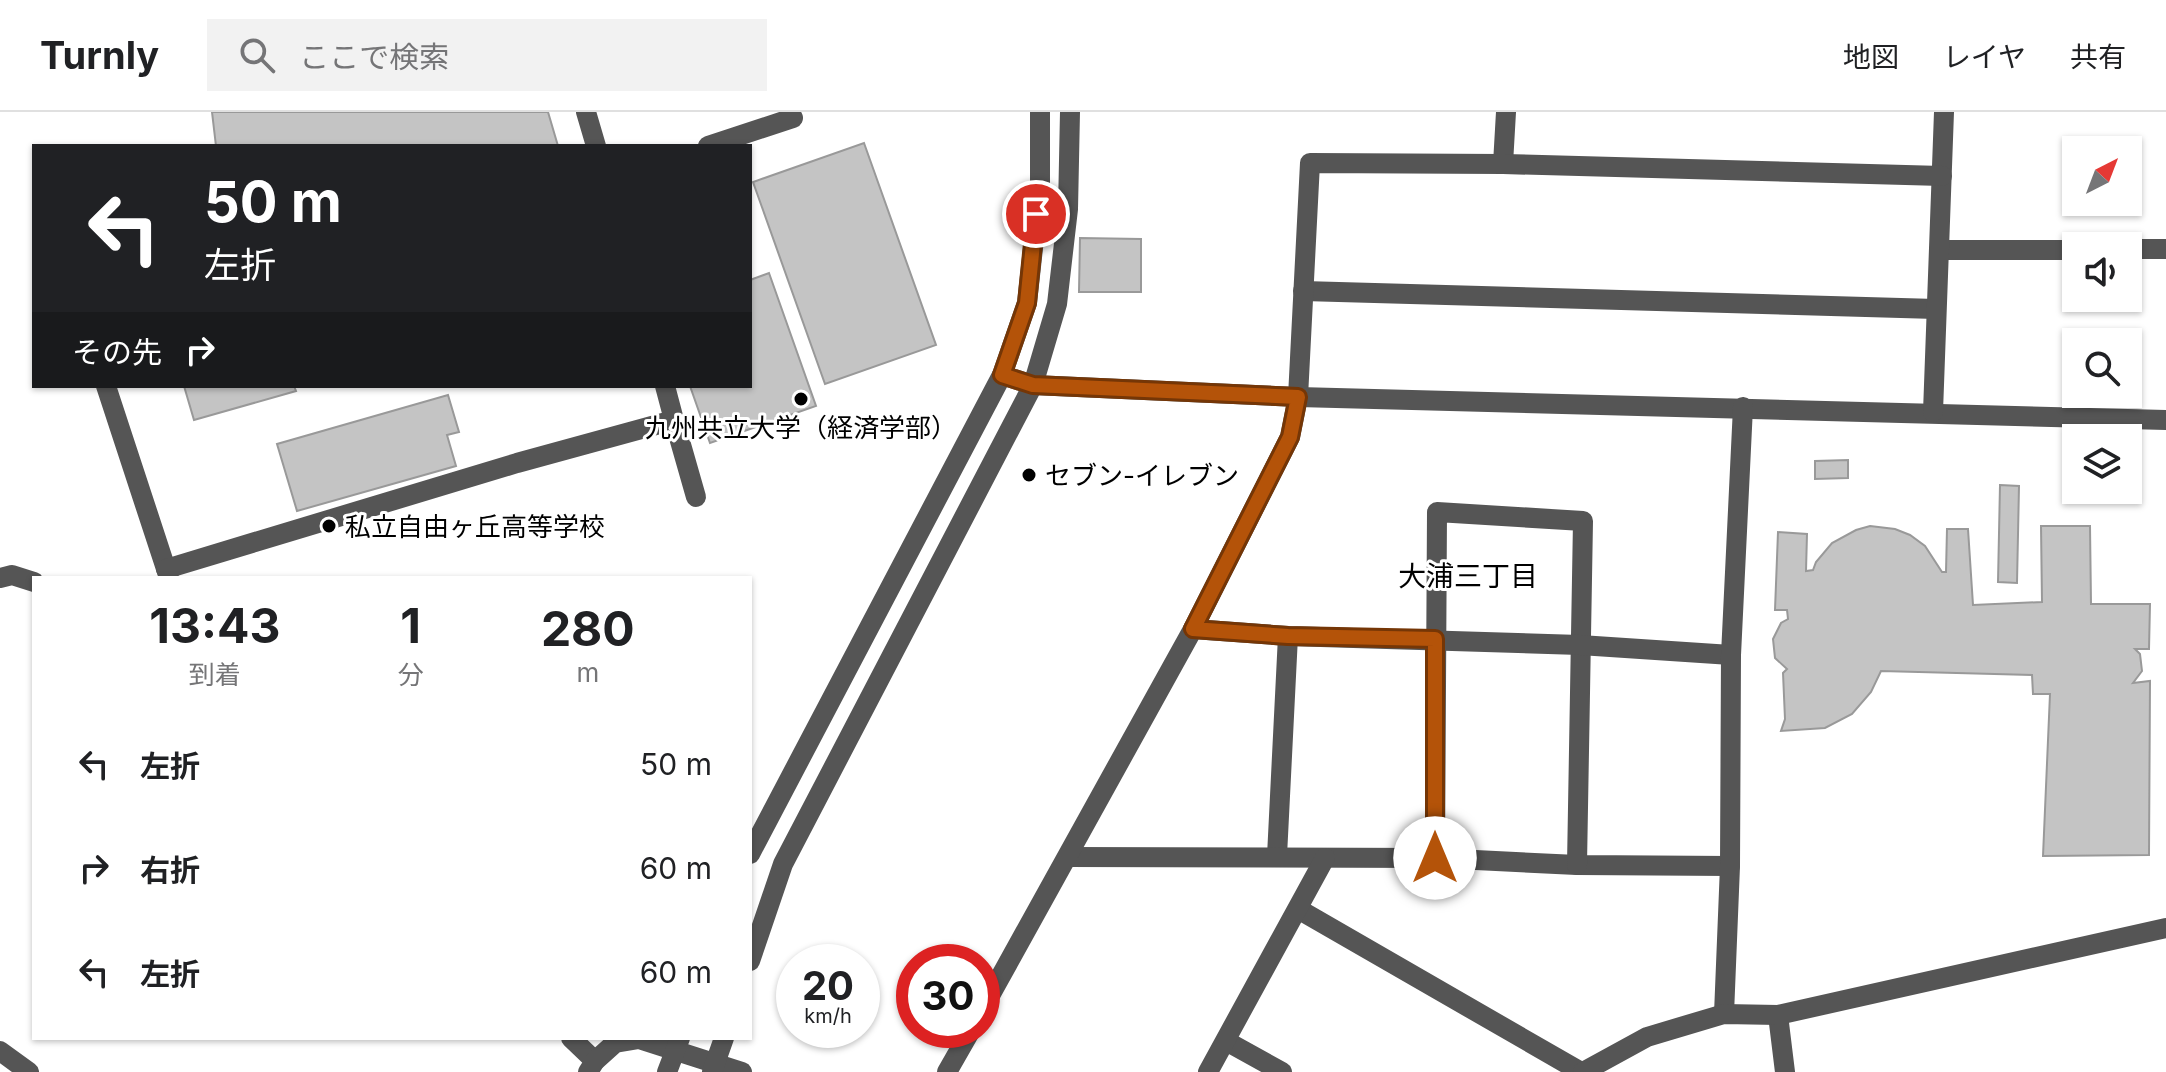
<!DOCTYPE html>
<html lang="ja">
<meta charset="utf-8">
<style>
:root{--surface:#fff;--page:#f2f2f2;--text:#202124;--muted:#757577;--line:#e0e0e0}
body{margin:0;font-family:Inter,"Noto Sans JP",sans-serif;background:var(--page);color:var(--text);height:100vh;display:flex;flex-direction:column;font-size:30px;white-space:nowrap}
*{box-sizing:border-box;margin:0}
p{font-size:26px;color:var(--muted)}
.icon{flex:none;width:44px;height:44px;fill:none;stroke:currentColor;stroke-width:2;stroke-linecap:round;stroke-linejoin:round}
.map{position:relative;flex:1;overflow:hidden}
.drawer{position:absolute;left:32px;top:464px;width:720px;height:464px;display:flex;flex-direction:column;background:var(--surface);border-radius:0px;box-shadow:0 2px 6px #0004}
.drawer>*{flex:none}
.top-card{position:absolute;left:32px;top:32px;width:720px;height:244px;border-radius:0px;box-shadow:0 2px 6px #0004;background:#202124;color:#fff;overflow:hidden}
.needle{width:52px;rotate:42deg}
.buttons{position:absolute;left:2062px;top:24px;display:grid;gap:16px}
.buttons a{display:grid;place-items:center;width:80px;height:80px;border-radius:0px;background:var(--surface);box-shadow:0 2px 6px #0004;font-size:40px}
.speed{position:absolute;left:776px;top:832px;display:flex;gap:16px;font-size:40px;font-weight:700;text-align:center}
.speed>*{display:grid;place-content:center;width:104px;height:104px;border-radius:50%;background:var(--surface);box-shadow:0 2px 6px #0004;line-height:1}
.speed small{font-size:20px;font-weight:400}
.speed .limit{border:12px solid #d22;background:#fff;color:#111}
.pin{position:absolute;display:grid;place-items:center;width:68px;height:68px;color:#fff;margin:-34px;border:4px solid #fff;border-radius:50%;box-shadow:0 2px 8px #0007}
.me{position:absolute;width:88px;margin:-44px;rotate:0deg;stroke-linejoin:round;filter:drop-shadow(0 0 6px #0008)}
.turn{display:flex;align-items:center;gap:28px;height:168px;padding:0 40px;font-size:36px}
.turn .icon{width:104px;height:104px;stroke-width:2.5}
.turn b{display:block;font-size:56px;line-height:68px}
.then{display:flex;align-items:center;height:76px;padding:0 40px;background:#0003;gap:16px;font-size:30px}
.eta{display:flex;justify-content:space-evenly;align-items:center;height:136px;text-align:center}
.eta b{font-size:48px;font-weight:700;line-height:56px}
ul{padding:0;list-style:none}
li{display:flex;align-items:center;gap:24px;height:104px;padding:0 40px}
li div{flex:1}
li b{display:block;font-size:30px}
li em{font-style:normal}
header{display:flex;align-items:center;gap:48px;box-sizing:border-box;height:112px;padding:0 40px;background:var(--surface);border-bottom:2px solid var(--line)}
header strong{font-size:38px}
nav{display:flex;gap:44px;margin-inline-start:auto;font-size:28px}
.search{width:560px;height:72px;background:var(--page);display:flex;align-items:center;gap:20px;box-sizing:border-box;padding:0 28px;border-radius:0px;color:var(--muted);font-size:30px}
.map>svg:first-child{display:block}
</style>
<header>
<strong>Turnly</strong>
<div class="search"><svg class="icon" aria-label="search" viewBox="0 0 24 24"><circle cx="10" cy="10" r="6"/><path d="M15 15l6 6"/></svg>ここで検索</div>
<nav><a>地図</a><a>レイヤ</a><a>共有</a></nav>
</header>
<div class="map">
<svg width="2166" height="960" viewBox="0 0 2166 960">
<rect width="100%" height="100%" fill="#fff"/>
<g fill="#c4c4c4" stroke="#999" stroke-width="2">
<path d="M 212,0 L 548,0 L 558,34 L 216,34 Z"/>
<path d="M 864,31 L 936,233 L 825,272 L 753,70 Z"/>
<path d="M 1080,126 L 1141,127 L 1141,180 L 1079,180 Z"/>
<path d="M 769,161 L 816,294 L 710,331 L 690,274 L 750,274 L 750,168 Z"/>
<path d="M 184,274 L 294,274 L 296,279 L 194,308 Z"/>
<path d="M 448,283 L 459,320 L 447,323 L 456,354 L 297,399 L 277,332 Z"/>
<path d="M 1848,348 L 1848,366 L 1815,367 L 1815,349 Z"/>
<path d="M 2000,373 L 2019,374 L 2017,471 L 1998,470 Z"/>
<path d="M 1870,414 L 1895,417 L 1910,423 L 1925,434 L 1942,460 L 1946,460 L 1947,417 L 1968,417 L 1973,493 L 2042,490 L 2041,414 L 2090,414 L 2091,492 L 2150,492 L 2149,537 L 2135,537 L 2140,542 L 2142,559 L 2133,571 L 2150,569 L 2149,743 L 2043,744 L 2050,582 L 2033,582 L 2032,563 L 1881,559 L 1871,580 L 1852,602 L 1825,616 L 1781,619 L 1785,607 L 1783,561 L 1787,557 L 1775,546 L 1773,527 L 1781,511 L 1788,507 L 1787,498 L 1775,498 L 1778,420 L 1807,422 L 1806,459 L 1813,458 L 1816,450 L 1832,431 L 1856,418 Z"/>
</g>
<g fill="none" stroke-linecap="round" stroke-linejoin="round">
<g stroke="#555" stroke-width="20">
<path d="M 586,0 L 596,34"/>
<path d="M 708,34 L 793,6 L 790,0"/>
<path d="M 1503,52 L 1506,0"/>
<path d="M 2128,137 L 2166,137"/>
<path d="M 1939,138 L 2076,138"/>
<path d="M 1303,179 L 1936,197"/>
<path d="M 1002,263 L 1033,273 L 1298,285 L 2166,308"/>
<path d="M 106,274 L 169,466"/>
<path d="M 1933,300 L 1944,0"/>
<path d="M 674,308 L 696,385"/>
<path d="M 166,457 L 517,351 L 674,308 L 665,274"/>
<path d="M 0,466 L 12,463 L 34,470"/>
<path d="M 1193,517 L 1290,325 L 1298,285 L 1310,51 L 1503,52 L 1942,64"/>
<path d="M 750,742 L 1002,263 L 1027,191 L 1040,72 L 1040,0"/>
<path d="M 1277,744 L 1288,524"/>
<path d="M 1068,745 L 1435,746 L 1577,753 L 1730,754"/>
<path d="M 1435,746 L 1437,400 L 1583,409 L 1577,753"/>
<path d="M 1298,797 L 1581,960"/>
<path d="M 750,849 L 783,752 L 1033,273 L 1057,192 L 1068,97 L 1070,0"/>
<path d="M 982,898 L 1193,517 L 1288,524 L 1580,533 L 1731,543"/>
<path d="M 1724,902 L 1730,754 L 1731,543 L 1743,295"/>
<path d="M 1778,903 L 1785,960"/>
<path d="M 571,926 L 595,949"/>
<path d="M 1226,929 L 1282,960"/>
<path d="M 0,939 L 29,960"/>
<path d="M 588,960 L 595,949 L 615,931 L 639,927 L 742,960"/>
<path d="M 667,960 L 680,926"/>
<path d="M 712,960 L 724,926"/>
<path d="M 947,960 L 971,918"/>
<path d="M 1208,960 L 1325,746"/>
<path d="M 1583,960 L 1647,925 L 1724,902 L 1778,903 L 2166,816"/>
</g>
</g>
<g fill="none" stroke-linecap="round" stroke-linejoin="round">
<g stroke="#753606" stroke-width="20">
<path id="route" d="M 1036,102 L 1027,191 L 1002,263 L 1033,273 L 1298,285 L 1290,325 L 1193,517 L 1288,524 L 1435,527 L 1435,746"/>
</g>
<use href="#route" stroke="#b45309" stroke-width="14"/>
</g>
<g fill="#000" stroke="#fff" stroke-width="3">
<circle cx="801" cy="287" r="8"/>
<circle cx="1029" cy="363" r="8"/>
<circle cx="329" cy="414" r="8"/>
</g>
<g text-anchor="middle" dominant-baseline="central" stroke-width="6" stroke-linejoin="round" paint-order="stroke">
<g font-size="26" fill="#000" stroke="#fff" text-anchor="start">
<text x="801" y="315" text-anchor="middle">九州共立大学（経済学部）</text>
<text x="1045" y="363">セブン-イレブン</text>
<text x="345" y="414">私立自由ヶ丘高等学校</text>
</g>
<g font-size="28" fill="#000" stroke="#fff">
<text x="1468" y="464">大浦三丁目</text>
</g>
</g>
</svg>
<div class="buttons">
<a><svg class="needle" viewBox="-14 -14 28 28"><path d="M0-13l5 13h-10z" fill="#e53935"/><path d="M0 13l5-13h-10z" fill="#757577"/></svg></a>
<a><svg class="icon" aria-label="sound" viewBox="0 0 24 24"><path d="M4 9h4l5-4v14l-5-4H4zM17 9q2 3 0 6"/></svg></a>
<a><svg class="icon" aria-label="search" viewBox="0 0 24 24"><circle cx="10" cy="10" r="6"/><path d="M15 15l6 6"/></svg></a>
<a><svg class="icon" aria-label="layers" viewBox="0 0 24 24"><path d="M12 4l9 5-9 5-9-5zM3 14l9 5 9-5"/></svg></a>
</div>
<div class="speed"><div>20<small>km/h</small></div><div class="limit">30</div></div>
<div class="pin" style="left:1036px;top:102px;background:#d93025"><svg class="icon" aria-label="arrive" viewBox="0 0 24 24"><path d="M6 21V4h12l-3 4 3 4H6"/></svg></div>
<svg class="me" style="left:1435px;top:746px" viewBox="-20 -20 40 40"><circle r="19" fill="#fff"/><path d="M0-13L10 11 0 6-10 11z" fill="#b45309"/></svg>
<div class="top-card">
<div class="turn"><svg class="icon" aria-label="left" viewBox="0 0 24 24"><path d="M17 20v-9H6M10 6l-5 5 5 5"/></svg><div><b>50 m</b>左折</div></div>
<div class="then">その先<svg class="icon" aria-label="right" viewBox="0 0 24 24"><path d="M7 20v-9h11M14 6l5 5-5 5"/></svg></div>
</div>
<section class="drawer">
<div class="eta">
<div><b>13:43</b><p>到着</p></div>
<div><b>1</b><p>分</p></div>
<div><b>280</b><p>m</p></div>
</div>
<ul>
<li><svg class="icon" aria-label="left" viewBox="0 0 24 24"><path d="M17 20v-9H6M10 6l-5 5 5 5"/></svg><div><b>左折</b></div><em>50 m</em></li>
<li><svg class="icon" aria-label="right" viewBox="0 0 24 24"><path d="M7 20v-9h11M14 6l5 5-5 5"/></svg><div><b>右折</b></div><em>60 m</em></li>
<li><svg class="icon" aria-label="left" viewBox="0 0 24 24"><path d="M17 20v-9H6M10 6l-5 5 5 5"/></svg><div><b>左折</b></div><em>60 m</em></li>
</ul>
</section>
</div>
